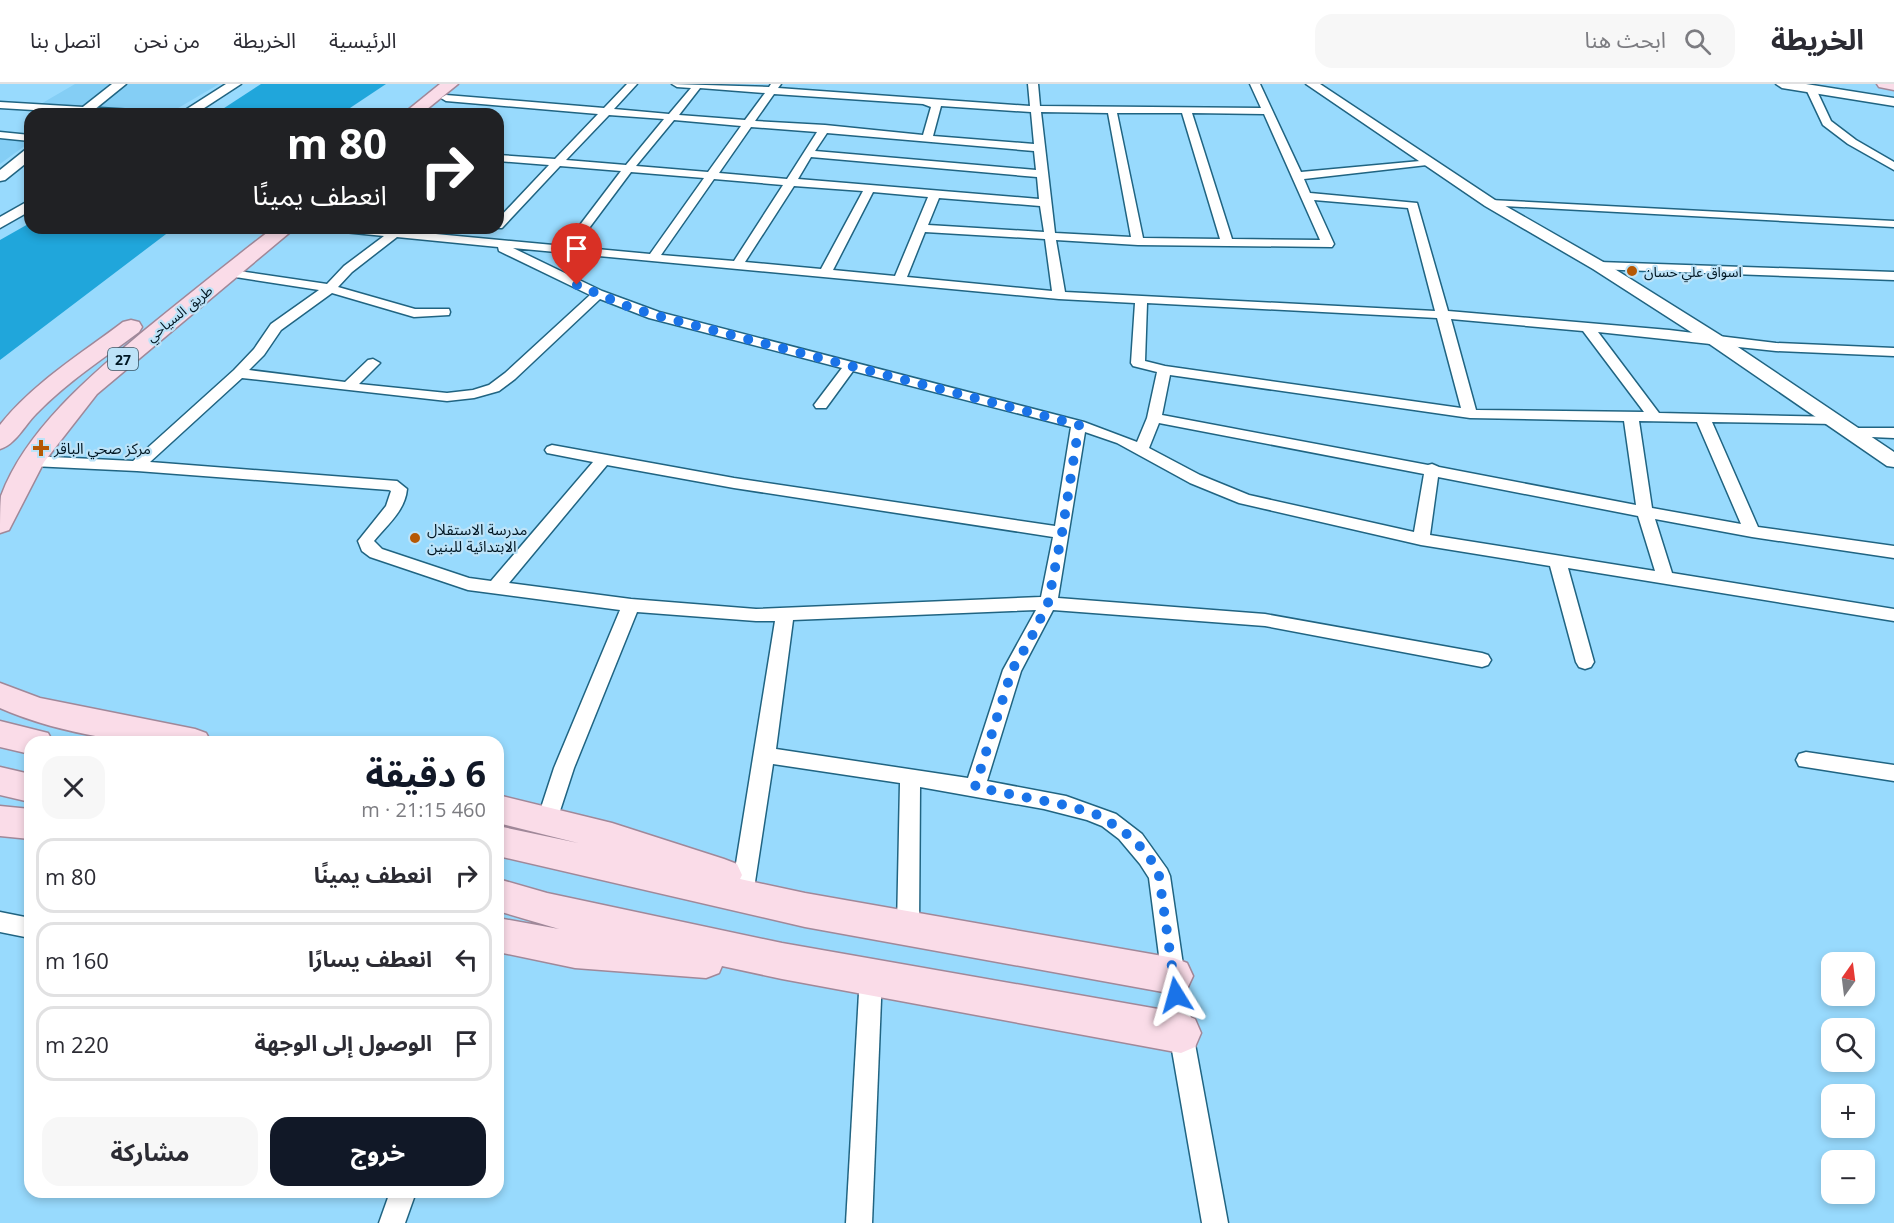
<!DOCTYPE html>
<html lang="ar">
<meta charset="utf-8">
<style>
:root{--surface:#fff;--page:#f7f7f7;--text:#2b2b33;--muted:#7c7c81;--line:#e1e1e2;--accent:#111827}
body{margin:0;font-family:"Open Sans","Noto Sans Arabic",sans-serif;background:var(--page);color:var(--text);direction:rtl;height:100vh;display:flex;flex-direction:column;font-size:22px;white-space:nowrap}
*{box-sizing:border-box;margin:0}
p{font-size:20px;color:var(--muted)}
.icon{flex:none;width:33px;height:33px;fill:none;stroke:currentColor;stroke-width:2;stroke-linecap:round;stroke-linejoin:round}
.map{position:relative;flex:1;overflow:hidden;direction:ltr}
.panel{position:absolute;left:24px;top:652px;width:480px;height:462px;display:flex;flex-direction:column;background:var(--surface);border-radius:18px;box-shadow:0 3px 9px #0003;direction:rtl}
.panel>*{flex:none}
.guide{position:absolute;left:24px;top:24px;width:480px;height:126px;border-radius:18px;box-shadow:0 3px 9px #0003;direction:rtl;background:#202124;color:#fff;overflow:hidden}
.needle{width:39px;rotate:14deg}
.fabs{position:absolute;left:1821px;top:868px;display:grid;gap:12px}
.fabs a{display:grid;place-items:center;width:54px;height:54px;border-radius:12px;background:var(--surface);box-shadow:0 3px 9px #0003;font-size:30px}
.pin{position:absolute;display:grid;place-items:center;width:51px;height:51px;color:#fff;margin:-62px -26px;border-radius:50% 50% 50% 0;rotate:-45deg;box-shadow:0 0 6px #0007}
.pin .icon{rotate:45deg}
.me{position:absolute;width:66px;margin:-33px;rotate:352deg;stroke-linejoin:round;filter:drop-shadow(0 0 4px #0008)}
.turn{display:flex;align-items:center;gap:21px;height:126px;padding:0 18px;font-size:27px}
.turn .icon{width:78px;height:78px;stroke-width:2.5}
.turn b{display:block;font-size:42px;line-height:51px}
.round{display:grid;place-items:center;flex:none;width:63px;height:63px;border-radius:18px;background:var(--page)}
.headline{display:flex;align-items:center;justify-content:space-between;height:102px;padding:0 18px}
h1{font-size:36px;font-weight:700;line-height:45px;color:var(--accent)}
.primary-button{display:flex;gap:12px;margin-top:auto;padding:12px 18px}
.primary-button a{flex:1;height:69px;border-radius:18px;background:var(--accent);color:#fff;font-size:24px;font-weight:700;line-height:69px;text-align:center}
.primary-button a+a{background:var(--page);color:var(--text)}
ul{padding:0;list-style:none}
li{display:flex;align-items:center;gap:18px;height:75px;margin:0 12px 9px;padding:0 6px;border:3px solid var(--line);border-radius:18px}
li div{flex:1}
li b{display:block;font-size:22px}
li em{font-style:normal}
header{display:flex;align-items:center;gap:36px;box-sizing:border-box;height:84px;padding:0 30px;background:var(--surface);border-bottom:2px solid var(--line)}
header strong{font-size:28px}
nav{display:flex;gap:33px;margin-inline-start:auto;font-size:21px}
.search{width:420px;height:54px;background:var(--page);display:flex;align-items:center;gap:15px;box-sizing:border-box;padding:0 21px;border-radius:18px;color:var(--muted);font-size:22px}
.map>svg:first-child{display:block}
</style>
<header>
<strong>الخريطة</strong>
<div class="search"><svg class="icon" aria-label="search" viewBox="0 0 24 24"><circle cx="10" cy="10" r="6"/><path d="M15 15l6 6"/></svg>ابحث هنا</div>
<nav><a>الرئيسية</a><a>الخريطة</a><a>من نحن</a><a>اتصل بنا</a></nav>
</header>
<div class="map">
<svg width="1894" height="1139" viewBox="0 0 1894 1139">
<rect width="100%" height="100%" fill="#98dafd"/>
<g fill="#84cef5">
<path d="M 75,0 L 219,0 L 168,30 L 72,30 L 78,22 L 39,21 Z"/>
<path d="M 5,53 L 30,58 L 0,80 L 0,56 Z"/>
</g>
<g fill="#20a6db">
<path d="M 261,0 L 386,0 L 341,30 L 215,30 Z"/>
<path d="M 30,139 L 30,144 L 174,144 L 0,276 L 0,156 Z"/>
</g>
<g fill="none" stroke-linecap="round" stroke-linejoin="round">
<g stroke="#206482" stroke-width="3">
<g id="minor">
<path d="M 627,0 L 637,0 L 614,25 L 669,30 L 691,4 L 677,3 L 672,0 L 769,3 L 771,0 L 781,0 L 778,4 L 1030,22 L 1028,0 L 1038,0 L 1040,22 L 1261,24 L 1250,0 L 1260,0 L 1301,88 L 1431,76 L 1432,78 L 1427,81 L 1304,95 L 1310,109 L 1417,119 L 1448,227 L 1669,246 L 1776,259 L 1894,264 L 1894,272 L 1776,267 L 1598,248 L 1659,329 L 1840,333 L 1842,336 L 1835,340 L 1712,338 L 1758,443 L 1894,462 L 1894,474 L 1752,453 L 1655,435 L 1672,489 L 1894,525 L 1894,537 L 1568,484 L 1594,578 L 1591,583 L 1585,585 L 1579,583 L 1576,578 L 1550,482 L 1421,461 L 1239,419 L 1190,399 L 1117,359 L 1085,348 L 1058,514 L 1265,530 L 1482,569 L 1488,571 L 1491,576 L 1488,581 L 1482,583 L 1265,542 L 1053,526 L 1021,587 L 987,697 L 1066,712 L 1116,730 L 1142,750 L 1167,785 L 1170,792 L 1193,949 L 1228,1139 L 1202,1139 L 1169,949 L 1149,794 L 1140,780 L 1119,755 L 1102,742 L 1087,736 L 1044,725 L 920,703 L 919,843 L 916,850 L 908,853 L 900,850 L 897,843 L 900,699 L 773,680 L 755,798 L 752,805 L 744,808 L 736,805 L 733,798 L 775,537 L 756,537 L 637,528 L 574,684 L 557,736 L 554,742 L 547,745 L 540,742 L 537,736 L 554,684 L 620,526 L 468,506 L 370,473 L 362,467 L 358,457 L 386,422 L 391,407 L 389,406 L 137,387 L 32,382 L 24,377 L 32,372 L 133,377 L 234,286 L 254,265 L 271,240 L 319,206 L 229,192 L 225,191 L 225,185 L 327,200 L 344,182 L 384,152 L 334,147 L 328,144 L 392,146 L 403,144 L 404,147 L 564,162 L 621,87 L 560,82 L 502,144 L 494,144 L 498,144 L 498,135 L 549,81 L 498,77 L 498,71 L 555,75 L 598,30 L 446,17 L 441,14 L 446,11 L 604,24 ZM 700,4 L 765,9 L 745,36 L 679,31 ZM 774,10 L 923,20 L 931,23 L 923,51 L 825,41 L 755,37 ZM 941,22 L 1031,28 L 1034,60 L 933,52 ZM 1041,28 L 1108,29 L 1131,153 L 1055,149 ZM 1117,29 L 1182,29 L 1220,155 L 1143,154 ZM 1192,29 L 1264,30 L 1320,156 L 1232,155 ZM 609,31 L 664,35 L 626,81 L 566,76 ZM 674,36 L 741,42 L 708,88 L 636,82 ZM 751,43 L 817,48 L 787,95 L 719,89 ZM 827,49 L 1034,67 L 1036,86 L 815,67 ZM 811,73 L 1037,93 L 1039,115 L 798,95 ZM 631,88 L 704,94 L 650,170 L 575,163 ZM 714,95 L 783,101 L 734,177 L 661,171 ZM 794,102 L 863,107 L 821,185 L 745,178 ZM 873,108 L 928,113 L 895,192 L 833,186 ZM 939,114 L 1040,122 L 1044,148 L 928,141 ZM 1314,116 L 1408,124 L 1435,227 L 1065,208 L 1056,156 L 1138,161 L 1332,163 L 1334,160 ZM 925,148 L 1045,155 L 1052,207 L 907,193 ZM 397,153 L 498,163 L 499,167 L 590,211 L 505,289 L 489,301 L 473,306 L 447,309 L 359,300 L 380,279 L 373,275 L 368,276 L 345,298 L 249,286 L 264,271 L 281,246 L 332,209 L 414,233 L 449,231 L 450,228 L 449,225 L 415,225 L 338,203 L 352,188 ZM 513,164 L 1059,215 L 1135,219 L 1131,279 L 1133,282 L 1157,288 L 1147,334 L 1137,358 L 1084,338 L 659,228 L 602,207 ZM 600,215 L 649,234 L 842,284 L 814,321 L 816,324 L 826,324 L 853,287 L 1071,343 L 1055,442 L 734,394 L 552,361 L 547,363 L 545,366 L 547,369 L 593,378 L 491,497 L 469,494 L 382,465 L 374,457 C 387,441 405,427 407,405 L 397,397 L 150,378 L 242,294 L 447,317 L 474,314 L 499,307 L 515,295 ZM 1147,219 L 1437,234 L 1461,324 L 1165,282 L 1145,277 ZM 1451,235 L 1583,247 L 1644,328 L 1476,326 ZM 1170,291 L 1470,334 L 1624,337 L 1636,421 L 1439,383 L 1432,380 L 1428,381 L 1162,331 ZM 1639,337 L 1697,338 L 1741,440 L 1652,424 ZM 1159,339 L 1424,390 L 1414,448 L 1249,411 L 1200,391 L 1149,364 ZM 607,381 L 734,404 L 1053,453 L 1041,513 L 756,525 L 631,515 L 509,499 ZM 1438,393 L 1638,432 L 1655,487 L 1430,451 ZM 1036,526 L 1003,586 L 968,694 L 776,665 L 793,536 Z"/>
<path d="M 1808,3 L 1816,5 L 1831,37 L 1856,56 L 1894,78 L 1894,86 L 1848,60 L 1823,41 L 1806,5 Z"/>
<path d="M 0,18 L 150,27 L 155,30 L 101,30 L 0,24 Z"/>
<path d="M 0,48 L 30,51 L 30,57 L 0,54 Z"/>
<path d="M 1490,116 L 1894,137 L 1894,143 L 1486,121 L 1486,117 Z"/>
<path d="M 1599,178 L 1894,188 L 1894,196 L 1595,185 L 1595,179 Z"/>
<path d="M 1854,344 L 1894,344 L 1894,354 L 1849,352 L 1847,349 L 1849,346 Z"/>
<path d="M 1806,668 L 1894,681 L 1894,697 L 1799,682 L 1796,676 L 1799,670 Z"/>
<path d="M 0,828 L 30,834 L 30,854 L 0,848 Z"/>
<path d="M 871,880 L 879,883 L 882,891 L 872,1139 L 846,1139 L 860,891 L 863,883 Z"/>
<path d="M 390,1108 L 416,1108 L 405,1139 L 379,1139 Z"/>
</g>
</g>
<g stroke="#206482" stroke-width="3">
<g id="tertiary">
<path d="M 112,0 L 126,0 L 89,30 L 74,30 Z"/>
<path d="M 226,0 L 241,0 L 195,30 L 179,30 Z"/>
<path d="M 1306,0 L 1320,0 L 1495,116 L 1605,179 L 1720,251 L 1894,368 L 1894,383 L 1887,382 L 1708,259 L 1593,185 L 1485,122 Z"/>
<path d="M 1776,0 L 1806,0 L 1894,14 L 1894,22 L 1782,4 Z"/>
<path d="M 30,65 L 30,76 L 5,96 L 0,97 L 0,86 L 25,66 Z"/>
<path d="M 30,116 L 30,127 L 0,144 L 0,133 Z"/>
</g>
</g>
<g stroke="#a08899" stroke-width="3">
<g id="primary">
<path d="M 440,0 L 458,0 L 421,30 L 403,30 Z"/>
<path d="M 1877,0 L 1894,0 L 1894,6 L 1879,3 Z"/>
<path d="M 273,144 L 295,144 L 97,310 L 44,378 L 9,446 L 0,449 C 0,438 0,423 1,412 C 25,347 89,293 140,250 C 184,214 228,179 273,144 Z"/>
<path d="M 131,236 L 139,238 L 142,243 L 139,248 C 104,274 67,298 36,330 C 25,341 15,361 0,365 L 0,341 C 33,299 81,270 123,238 Z"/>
<path d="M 0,599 L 40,614 L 195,645 L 206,649 L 211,658 C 147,665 59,650 0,624 Z"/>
<path d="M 0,637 L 48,649 L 53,658 L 30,658 L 30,670 L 0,663 Z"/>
<path d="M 0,683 L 30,690 L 30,718 L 0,711 Z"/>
<path d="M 498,711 L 612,739 L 724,775 L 737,780 L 742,791 L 740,795 L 805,809 L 1174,874 L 1187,879 L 1193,892 L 1187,905 L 1174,910 L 805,843 L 498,772 L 498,742 L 578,759 L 498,739 Z"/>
<path d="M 0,722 L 30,725 L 30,755 L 0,752 Z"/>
<path d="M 498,795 L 547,809 L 782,859 L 1181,929 L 1195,935 L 1201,949 L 1195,963 L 1181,969 L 782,895 L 722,882 L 719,889 L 706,894 L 575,884 L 498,868 L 498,834 L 559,845 L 498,827 Z"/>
</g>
</g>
<use href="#minor" fill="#fff" fill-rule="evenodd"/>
<use href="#tertiary" fill="#fff" fill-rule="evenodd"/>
<use href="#primary" fill="#fadce8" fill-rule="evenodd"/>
</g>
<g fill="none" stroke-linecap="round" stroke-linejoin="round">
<path stroke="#1a73e8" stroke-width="10" stroke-dasharray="0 18" d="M 577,201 L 624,221 L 654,231 L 1079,341 L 1062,449 L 1048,519 L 1030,556 L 1012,586 L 975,703 L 1069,722 L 1101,732 L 1128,751 L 1148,770 L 1159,792 L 1176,911"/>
</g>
<g fill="#b65804" stroke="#bde3f8" stroke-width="2">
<circle cx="1632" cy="187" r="6"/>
<path d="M38 355h6v6h6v6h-6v6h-6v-6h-6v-6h6z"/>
<circle cx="415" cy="454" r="6"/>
</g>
<g text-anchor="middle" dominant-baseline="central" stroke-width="4.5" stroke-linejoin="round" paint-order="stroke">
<g font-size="14" fill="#001723" stroke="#bde3f8" text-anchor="start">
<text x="1644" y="187">اسواق علي حسان</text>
</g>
<g font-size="14" fill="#001723" stroke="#bde3f8">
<text transform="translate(179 229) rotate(-39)">طريق السياحي</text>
</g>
<rect fill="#bde3f8" stroke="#395463" stroke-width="1.5" x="108" y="264" width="30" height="22" rx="4.5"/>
<g font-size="14" font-weight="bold" fill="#001723">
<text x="123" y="275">27</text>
</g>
<g font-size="15" fill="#001723" stroke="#bde3f8" text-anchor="start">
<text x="54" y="364">مركز صحي الباقر</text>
<text x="427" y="445">مدرسة الاستقلال<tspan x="427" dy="17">الابتدائية للبنين</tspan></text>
</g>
</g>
</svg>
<div class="fabs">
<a><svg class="needle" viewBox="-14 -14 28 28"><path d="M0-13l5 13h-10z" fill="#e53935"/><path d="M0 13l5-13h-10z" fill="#7c7c81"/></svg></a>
<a><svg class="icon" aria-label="search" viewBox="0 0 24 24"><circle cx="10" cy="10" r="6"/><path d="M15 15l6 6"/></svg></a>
<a>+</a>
<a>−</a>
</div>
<div class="pin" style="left:577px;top:201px;background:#d93025"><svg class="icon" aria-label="arrive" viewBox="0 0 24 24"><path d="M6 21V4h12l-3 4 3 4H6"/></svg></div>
<svg class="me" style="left:1176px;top:911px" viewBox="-20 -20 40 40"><path d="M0-17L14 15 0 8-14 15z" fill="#1a73e8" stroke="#fff" stroke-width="4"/></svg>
<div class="guide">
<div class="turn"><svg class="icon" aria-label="right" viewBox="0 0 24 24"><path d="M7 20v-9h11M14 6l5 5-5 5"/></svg><div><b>80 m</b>انعطف يمينًا</div></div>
</div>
<section class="panel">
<div class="headline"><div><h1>6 دقيقة</h1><p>460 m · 21:15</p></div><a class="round"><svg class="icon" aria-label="close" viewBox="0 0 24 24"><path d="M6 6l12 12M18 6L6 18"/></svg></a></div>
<ul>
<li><svg class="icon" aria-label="right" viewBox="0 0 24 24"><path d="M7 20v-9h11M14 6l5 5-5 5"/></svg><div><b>انعطف يمينًا</b></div><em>80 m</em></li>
<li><svg class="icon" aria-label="left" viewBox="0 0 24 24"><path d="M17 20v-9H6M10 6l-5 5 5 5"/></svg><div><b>انعطف يسارًا</b></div><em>160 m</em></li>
<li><svg class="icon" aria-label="arrive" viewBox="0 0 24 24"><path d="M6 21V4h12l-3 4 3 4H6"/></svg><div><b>الوصول إلى الوجهة</b></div><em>220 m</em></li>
</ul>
<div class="primary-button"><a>خروج</a><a>مشاركة</a></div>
</section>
</div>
